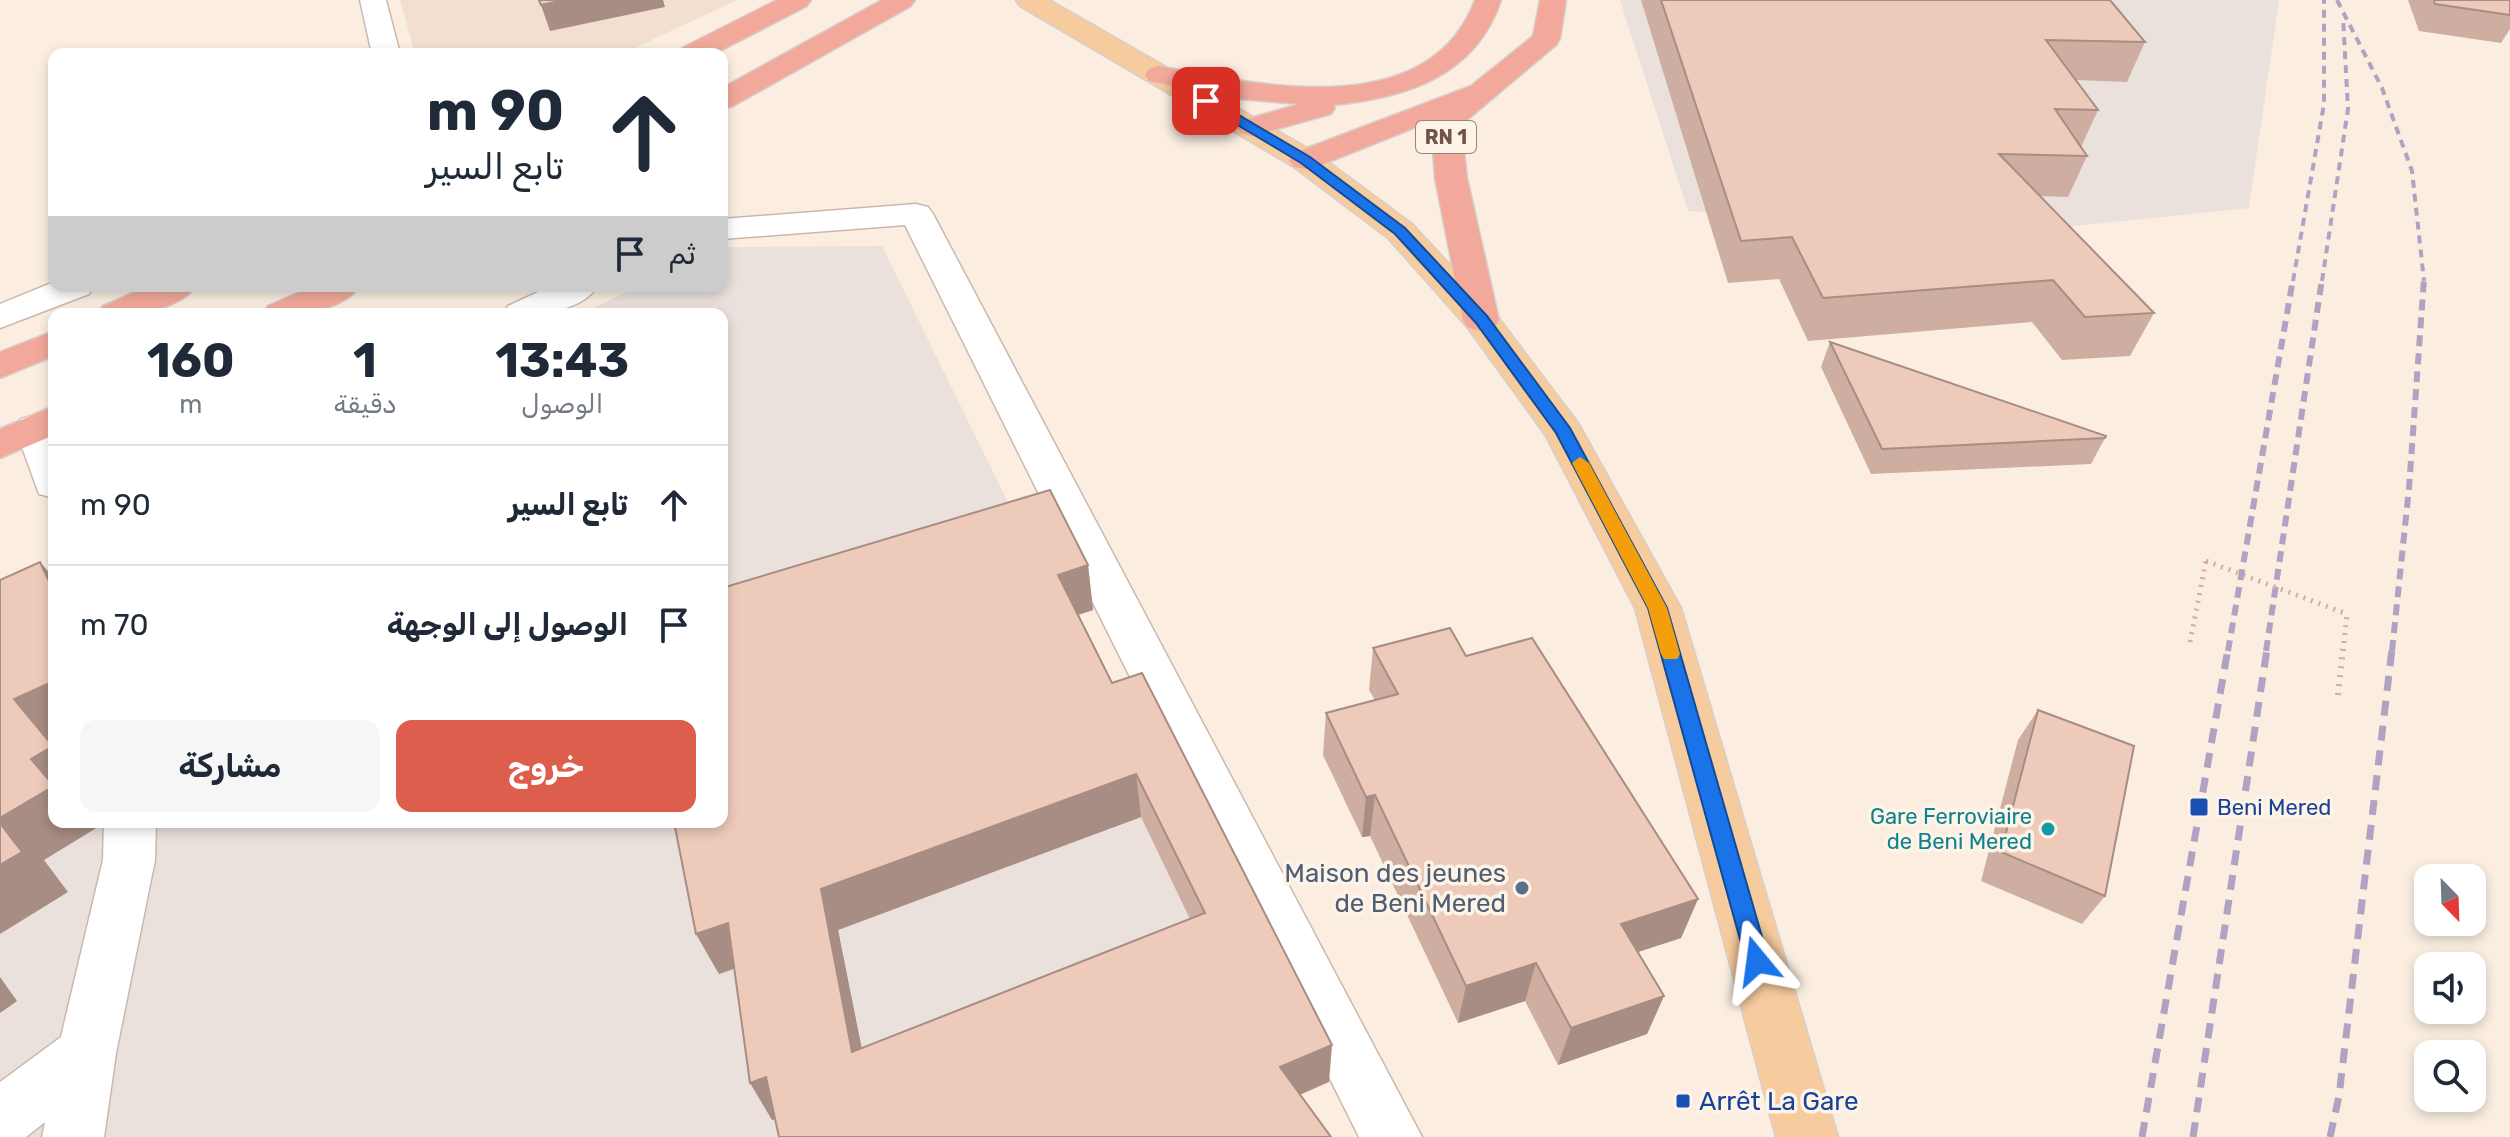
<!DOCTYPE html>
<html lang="ar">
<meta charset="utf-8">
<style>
:root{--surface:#fff;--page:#f6f6f7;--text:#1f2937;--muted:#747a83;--line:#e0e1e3;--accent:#de5e4d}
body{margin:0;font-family:Rubik,"Noto Sans Arabic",sans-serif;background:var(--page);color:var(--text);direction:rtl;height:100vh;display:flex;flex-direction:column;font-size:30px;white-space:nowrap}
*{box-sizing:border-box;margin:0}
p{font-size:26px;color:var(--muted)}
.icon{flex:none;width:44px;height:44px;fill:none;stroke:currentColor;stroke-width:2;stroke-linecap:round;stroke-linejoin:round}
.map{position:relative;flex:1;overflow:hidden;direction:ltr}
.details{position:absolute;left:48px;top:308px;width:680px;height:520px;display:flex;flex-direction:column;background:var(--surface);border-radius:16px;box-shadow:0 4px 12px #0003;direction:rtl}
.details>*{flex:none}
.banner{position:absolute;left:48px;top:48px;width:680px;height:244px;border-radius:16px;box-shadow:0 4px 12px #0003;direction:rtl;background:#fff;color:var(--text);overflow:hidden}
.needle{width:52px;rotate:157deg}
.buttons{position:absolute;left:2414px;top:864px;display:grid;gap:16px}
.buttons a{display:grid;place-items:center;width:72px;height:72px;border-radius:16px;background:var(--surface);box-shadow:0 4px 12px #0003;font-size:40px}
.pin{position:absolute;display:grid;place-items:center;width:68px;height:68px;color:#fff;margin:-34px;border-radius:16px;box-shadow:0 4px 12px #0006}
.me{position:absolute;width:88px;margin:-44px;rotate:344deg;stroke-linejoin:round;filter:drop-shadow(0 0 6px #0008)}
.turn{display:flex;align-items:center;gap:28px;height:168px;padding:0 32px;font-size:36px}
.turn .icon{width:104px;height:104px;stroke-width:2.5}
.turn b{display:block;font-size:56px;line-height:68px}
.then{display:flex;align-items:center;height:76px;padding:0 32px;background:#0003;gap:16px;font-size:30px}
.eta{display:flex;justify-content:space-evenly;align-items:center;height:136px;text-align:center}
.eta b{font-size:48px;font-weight:700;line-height:56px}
.primary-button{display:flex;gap:16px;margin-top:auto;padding:16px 32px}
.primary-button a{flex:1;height:92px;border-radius:16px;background:var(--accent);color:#fff;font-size:32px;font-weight:700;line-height:92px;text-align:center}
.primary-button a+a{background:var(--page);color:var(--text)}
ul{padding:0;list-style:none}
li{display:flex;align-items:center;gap:24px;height:120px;padding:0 32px;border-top:2px solid var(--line)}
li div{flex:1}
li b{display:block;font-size:30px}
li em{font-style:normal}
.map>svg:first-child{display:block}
</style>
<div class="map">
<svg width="2510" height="1137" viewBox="0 0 2510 1137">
<rect width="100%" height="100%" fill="#fbeee1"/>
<path fill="#f2dfd0" d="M 400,0 L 737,0 L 622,54 L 415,54 Z"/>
<g fill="#eae1dc">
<path d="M 1620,0 L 2279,0 L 2249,208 L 2018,232 L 1688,211 Z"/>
<path d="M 882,246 L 1320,1137 L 0,1137 L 0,636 L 54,822 L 722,822 L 722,314 L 582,314 L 638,286 L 722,286 L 722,247 Z"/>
</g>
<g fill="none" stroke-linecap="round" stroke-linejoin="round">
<g stroke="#cdb7ac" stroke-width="3">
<g id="street">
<path d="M 360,0 L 386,0 L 400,54 L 372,54 Z"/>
<path d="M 916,204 L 928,207 L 933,214 L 1422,1137 L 1359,1137 L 905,225 L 722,239 L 722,219 Z"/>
<path d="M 54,282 L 54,286 L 94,286 L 89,294 L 0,328 L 0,304 Z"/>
<path d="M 551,286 L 598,286 C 578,315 534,314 503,314 L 508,306 Z"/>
<path d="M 35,415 L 49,419 L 54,427 L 54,498 L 39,494 L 15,428 L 21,419 Z"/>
<path d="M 104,822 L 156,822 L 155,860 L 116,1053 L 104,1137 L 42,1137 L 45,1122 L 26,1137 L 0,1137 L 0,1082 L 61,1037 L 103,860 Z"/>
</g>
</g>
<g stroke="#d7cfcc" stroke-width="3">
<path id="primary" d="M 1016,0 L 1049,0 L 1316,153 L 1412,224 L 1494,312 L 1578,423 L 1681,608 L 1838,1137 L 1776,1137 L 1635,608 L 1546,436 L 1468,328 L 1388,238 L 1294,167 L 1020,6 Z"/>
</g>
<g stroke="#d7cfcc" stroke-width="3">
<g id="highway">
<path d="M 777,0 L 811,0 L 807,6 L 714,54 L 678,54 L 682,48 Z"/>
<path d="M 882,0 L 915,0 L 911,6 L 733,106 L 722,109 L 722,88 Z"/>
<path d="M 1475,0 L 1501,0 C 1476,76 1406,98 1333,105 L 1335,108 L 1331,114 L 1252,136 L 1241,133 L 1237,127 L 1241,121 L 1299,104 L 1240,99 L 1149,81 L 1145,75 L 1149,69 L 1159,66 C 1257,85 1429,124 1475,0 Z"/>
<path d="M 1540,0 L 1566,0 L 1560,39 L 1556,45 L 1461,125 L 1467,178 L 1499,320 L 1494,328 L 1481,331 L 1468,328 L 1463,320 L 1435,178 L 1431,121 L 1316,167 L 1305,169 L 1294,167 L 1289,160 L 1294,153 L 1471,86 L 1533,36 Z"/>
<path d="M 149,286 L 196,286 C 176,314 128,314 98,314 L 103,306 Z"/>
<path d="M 313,286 L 360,286 C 340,314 293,314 263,314 L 268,306 Z"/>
<path d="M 54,331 L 54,356 L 0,378 L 0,352 Z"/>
<path d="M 54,406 L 54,435 L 0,458 L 0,429 Z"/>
</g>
</g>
<g stroke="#d3ad9e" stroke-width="5" stroke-dasharray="2 6" stroke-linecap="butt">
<path d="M 2190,642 L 2206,561"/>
<path d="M 2343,651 L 2347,614"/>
</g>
<path stroke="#d3ad9e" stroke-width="6" stroke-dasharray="2 7" stroke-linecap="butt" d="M 2338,695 L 2343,649"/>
<use href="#street" fill="#fff" fill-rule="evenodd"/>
<use href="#primary" fill="#f6cb9d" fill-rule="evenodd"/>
<use href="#highway" fill="#f2a99b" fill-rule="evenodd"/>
<g stroke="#b0a2c2" stroke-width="4" stroke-dasharray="8 6" stroke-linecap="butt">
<path d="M 2337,0 L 2382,88 L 2412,171 L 2424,281"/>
<path d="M 2293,281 L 2324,104 L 2324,0"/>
<path d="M 2322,281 L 2348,109 L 2343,17"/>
</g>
<g stroke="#b0a2c2" stroke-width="6" stroke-dasharray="11 7" stroke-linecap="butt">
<path d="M 2228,651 L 2293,279"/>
<path d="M 2266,651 L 2322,279"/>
<path d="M 2392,651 L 2409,488 L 2424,279"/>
</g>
<g stroke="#b0a2c2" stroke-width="7" stroke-dasharray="15 10" stroke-linecap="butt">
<path d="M 2142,1137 L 2228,649"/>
<path d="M 2193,1137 L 2267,649"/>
<path d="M 2330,1137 L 2339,1096 L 2392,649"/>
</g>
<path stroke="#d3ad9e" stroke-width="5" stroke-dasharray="2 6" stroke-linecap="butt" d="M 2206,561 L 2347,614"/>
</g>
<g fill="#cdaea1" fill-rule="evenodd">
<path d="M 1641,0 L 2110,0 L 2145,42 L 2127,82 L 2076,80 L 2098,110 L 2081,147 L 2087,156 L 2068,197 L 2040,196 L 2154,313 L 2130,356 L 2062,360 L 2032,322 L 1808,341 L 1779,279 L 1728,283 Z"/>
<path d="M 2408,0 L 2510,0 L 2510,29 L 2501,43 L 2419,31 Z"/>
<path d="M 1830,342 L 2105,438 L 2091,464 L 1871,474 L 1821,367 Z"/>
<path d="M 1088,565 L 1093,610 L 1078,615 L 1112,683 L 1329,1082 L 772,1120 L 734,969 L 719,974 L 696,934 ZM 1141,817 L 1190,919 L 861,1048 L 838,930 Z"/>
<path d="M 1373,648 L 1466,656 L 1698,899 L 1681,938 L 1638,952 L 1664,996 L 1647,1034 L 1558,1065 L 1525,1001 L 1458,1023 L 1370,836 L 1362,837 L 1323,755 L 1326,713 L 1375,700 L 1369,690 Z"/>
<path d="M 2038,710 L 2105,896 L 2082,924 L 1981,881 L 2018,740 Z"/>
</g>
<g fill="#a78d83">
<path d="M 564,0 L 663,0 L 665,7 L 550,31 L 541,5 Z"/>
<path d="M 40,562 L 54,578 L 54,592 Z"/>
<path d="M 1088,565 L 1093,610 L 1065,619 L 1058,575 Z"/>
<path d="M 54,681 L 54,786 L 31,759 L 14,699 Z"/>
<path d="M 1136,774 L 1141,817 L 838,930 L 870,1089 L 852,1052 L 821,889 Z"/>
<path d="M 54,786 L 54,822 L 94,822 L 98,827 L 44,860 L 68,892 L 0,934 L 0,818 Z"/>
<path d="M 1375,795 L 1370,836 L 1362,837 L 1366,797 Z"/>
<path d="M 1698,899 L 1681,938 L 1607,962 L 1621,924 Z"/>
<path d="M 728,923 L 749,963 L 719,974 L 696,934 Z"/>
<path d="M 1536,963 L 1525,1001 L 1458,1023 L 1466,986 Z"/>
<path d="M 0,977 L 17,1001 L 0,1013 Z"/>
<path d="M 1664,996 L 1647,1034 L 1558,1065 L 1571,1028 Z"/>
<path d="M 1332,1045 L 1329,1082 L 1279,1104 L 1280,1067 Z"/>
<path d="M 766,1077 L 788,1114 L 772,1120 L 750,1083 Z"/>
</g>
<g fill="#eecabb" stroke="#a78d83" stroke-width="2" fill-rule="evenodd">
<path d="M 539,0 L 564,0 L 541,5 Z"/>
<path d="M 1661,0 L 2110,0 L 2145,42 L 2046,40 L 2098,110 L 2055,109 L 2087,156 L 1999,154 L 2154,313 L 2085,317 L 2053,280 L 1823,298 L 1792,237 L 1741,241 Z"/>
<path d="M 2434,0 L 2510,0 L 2510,15 L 2435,4 Z"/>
<path d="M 1830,342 L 2106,436 L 2105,438 L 1882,449 Z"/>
<path d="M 1050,490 L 1088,565 L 1058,575 L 1112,683 L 1142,673 L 1332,1045 L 1280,1067 L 1331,1137 L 779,1137 L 766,1077 L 750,1083 L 728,923 L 696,934 L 674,822 L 722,822 L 722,588 ZM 1136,774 L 1205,913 L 852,1052 L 821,889 Z"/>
<path d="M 40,562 L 54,592 L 54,681 L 14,699 L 53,746 L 31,759 L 54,786 L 0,818 L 0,580 Z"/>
<path d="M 1450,628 L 1466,656 L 1532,638 L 1698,899 L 1621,924 L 1664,996 L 1571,1028 L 1536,963 L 1466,986 L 1375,795 L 1366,797 L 1326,713 L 1398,694 L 1373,648 Z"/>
<path d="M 2038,710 L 2134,746 L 2105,896 L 2001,852 Z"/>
<path d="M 0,823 L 22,852 L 0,865 Z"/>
</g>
<path fill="#1a73e8" stroke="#114b97" stroke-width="2" d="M 1201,98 L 1210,98 L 1310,157 L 1405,228 L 1487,316 L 1570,428 L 1667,608 L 1769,961 L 1766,968 L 1757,971 L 1749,968 L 1746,961 L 1648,608 L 1556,433 L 1476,323 L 1395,234 L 1301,163 L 1201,103 Z"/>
<path fill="#f59e0b" d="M 1580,457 L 1589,463 L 1667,608 L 1680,654 L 1677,659 L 1664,659 L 1661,654 L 1648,608 L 1572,463 Z"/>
<g fill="#1a4fb4" stroke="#fef3e7" stroke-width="3">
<rect x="2189" y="797" width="20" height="20" rx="4"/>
<rect x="1675" y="1093" width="16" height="16" rx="4"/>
</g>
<circle fill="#0f9aa8" stroke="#fef3e7" stroke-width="3" cx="2048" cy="829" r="8"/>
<circle fill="#5c6f8a" stroke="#fef3e7" stroke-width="3" cx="1522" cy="888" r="8"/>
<g text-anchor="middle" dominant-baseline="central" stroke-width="7" stroke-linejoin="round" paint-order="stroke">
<rect fill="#fef3e7" stroke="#9b8379" stroke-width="2" x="1416" y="121" width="60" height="32" rx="6"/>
<g font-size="20" font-weight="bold" fill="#70534a">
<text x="1446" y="137">RN 1</text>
</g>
<g font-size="22" fill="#164399" stroke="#fef3e7" text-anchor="start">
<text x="2217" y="807">Beni Mered</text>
</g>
<g font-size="22" fill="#0d838f" stroke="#fef3e7" text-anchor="end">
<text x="2032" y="816">Gare Ferroviaire<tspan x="2032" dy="25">de Beni Mered</tspan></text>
</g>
<g font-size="26" fill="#4e5e75" stroke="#fef3e7" text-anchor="end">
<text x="1506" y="873">Maison des jeunes<tspan x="1506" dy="30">de Beni Mered</tspan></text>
</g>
<g font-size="26" fill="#164399" stroke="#fef3e7" text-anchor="start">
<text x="1699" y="1101">Arrêt La Gare</text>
</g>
</g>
</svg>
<div class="buttons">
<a><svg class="needle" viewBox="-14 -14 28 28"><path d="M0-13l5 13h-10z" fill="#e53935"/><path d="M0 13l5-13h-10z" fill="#747a83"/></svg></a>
<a><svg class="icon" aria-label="sound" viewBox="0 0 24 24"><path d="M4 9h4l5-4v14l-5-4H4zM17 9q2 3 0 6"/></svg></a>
<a><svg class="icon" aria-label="search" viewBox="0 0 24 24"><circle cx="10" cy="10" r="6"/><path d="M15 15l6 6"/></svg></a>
</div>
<div class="pin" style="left:1206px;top:101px;background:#d93025"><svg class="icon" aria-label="arrive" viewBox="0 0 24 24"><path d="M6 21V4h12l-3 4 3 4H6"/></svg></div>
<svg class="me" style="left:1757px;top:961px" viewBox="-20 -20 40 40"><path d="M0-17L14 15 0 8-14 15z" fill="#1a73e8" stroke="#fff" stroke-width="4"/></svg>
<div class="banner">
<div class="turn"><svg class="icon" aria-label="ahead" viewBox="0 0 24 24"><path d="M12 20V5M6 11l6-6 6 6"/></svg><div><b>90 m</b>تابع السير</div></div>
<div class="then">ثم<svg class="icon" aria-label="arrive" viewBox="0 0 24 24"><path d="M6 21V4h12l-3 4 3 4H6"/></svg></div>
</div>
<section class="details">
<div class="eta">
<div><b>13:43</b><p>الوصول</p></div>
<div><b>1</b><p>دقيقة</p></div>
<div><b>160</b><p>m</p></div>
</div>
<ul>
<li><svg class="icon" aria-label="ahead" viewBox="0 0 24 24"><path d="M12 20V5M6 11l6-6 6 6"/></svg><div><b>تابع السير</b></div><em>90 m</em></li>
<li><svg class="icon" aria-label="arrive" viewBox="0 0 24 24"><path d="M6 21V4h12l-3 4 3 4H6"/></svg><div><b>الوصول إلى الوجهة</b></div><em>70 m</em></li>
</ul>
<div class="primary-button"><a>خروج</a><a>مشاركة</a></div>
</section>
</div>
